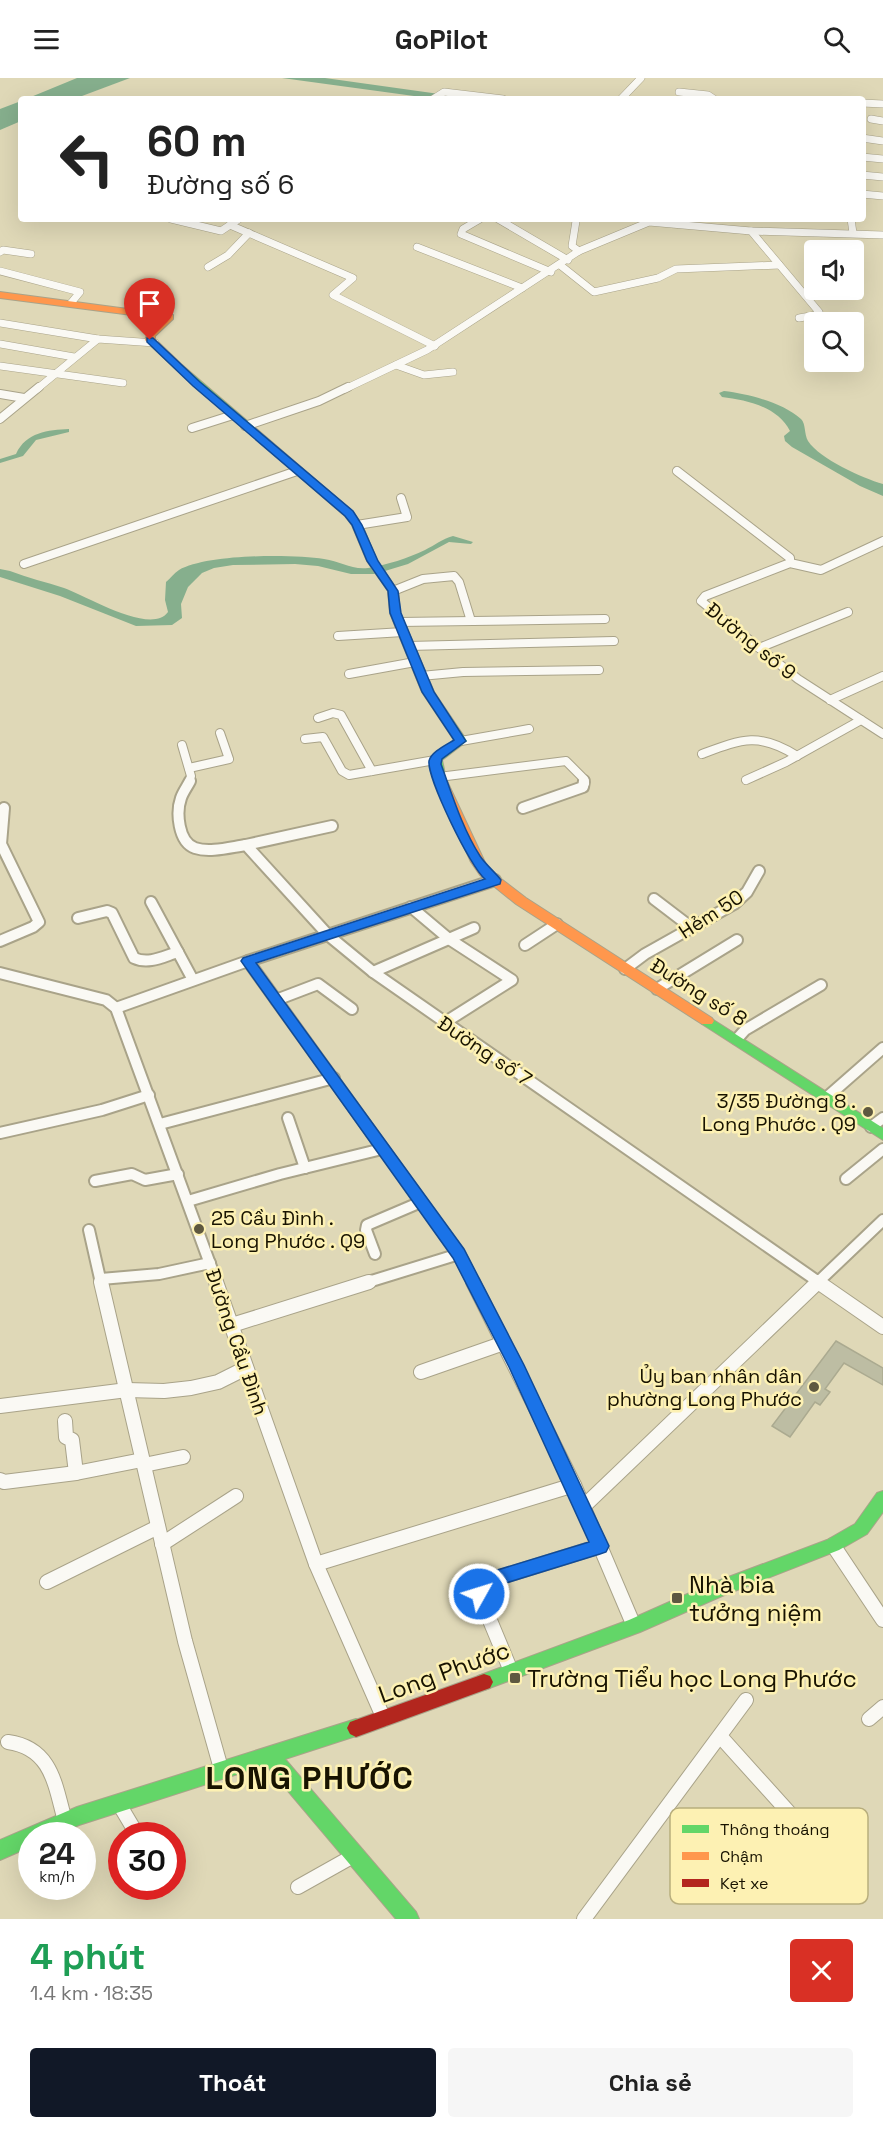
<!DOCTYPE html>
<html lang="vi">
<meta charset="utf-8">
<style>
:root{--surface:#fff;--page:#f6f6f6;--text:#222;--muted:#767676;--accent:#111827}
body{margin:0;font-family:"Space Grotesk",sans-serif;background:var(--page);color:var(--text);height:100vh;display:flex;flex-direction:column;font-size:22px;white-space:nowrap}
*{box-sizing:border-box;margin:0}
p{font-size:20px;color:var(--muted)}
.icon{flex:none;width:33px;height:33px;fill:none;stroke:currentColor;stroke-width:2;stroke-linecap:round;stroke-linejoin:round}
.map{position:relative;height:1841px;overflow:hidden}
.drawer{display:flex;flex-direction:column;background:var(--surface);flex:1}
.drawer>*{flex:none}
.banner{position:absolute;left:18px;top:18px;width:848px;height:126px;border-radius:6px;box-shadow:0 6px 24px #0002;background:#fff;color:var(--text);overflow:hidden}
.tools{position:absolute;left:804px;top:162px;display:grid;gap:12px}
.tools a{display:grid;place-items:center;width:60px;height:60px;border-radius:6px;background:var(--surface);box-shadow:0 6px 24px #0002;font-size:30px}
.speed{position:absolute;left:18px;top:1744px;display:flex;gap:12px;font-size:30px;font-weight:700;text-align:center}
.speed>*{display:grid;place-content:center;width:78px;height:78px;border-radius:50%;background:var(--surface);box-shadow:0 6px 24px #0002;line-height:1}
.speed small{font-size:15px;font-weight:400}
.speed .limit{border:9px solid #d22;background:#fff;color:#111}
.pin{position:absolute;display:grid;place-items:center;width:51px;height:51px;color:#fff;margin:-62px -26px;border-radius:50% 50% 50% 0;rotate:-45deg;box-shadow:0 0 6px #0007}
.pin .icon{rotate:45deg}
.me{position:absolute;width:66px;margin:-33px;rotate:51deg;stroke-linejoin:round;filter:drop-shadow(0 0 4px #0008)}
.turn{display:flex;align-items:center;gap:21px;height:126px;padding:0 30px;font-size:27px}
.turn .icon{width:78px;height:78px;stroke-width:2.5}
.turn b{display:block;font-size:42px;line-height:51px}
.round{display:grid;place-items:center;flex:none;width:63px;height:63px;border-radius:6px;background:var(--page)}
.summary{display:flex;align-items:center;justify-content:space-between;height:102px;padding:0 30px}
h1{font-size:36px;font-weight:600;line-height:45px;color:#1e9e55}
.cta{display:flex;gap:12px;margin-top:auto;padding:12px 30px}
.cta a{flex:1;height:69px;border-radius:6px;background:var(--accent);color:#fff;font-size:24px;font-weight:600;line-height:69px;text-align:center}
.cta a+a{background:var(--page);color:var(--text)}
header{display:flex;justify-content:space-between;align-items:center;height:78px;padding:0 30px;background:var(--surface);font-size:27px;font-weight:600}
.map>svg:first-child{display:block}
</style>
<header><svg class="icon" aria-label="menu" viewBox="0 0 24 24"><path d="M4 6h16M4 12h16M4 18h16"/></svg>GoPilot<svg class="icon" aria-label="search" viewBox="0 0 24 24"><circle cx="10" cy="10" r="6"/><path d="M15 15l6 6"/></svg></header>
<div class="map">
<svg width="883" height="1841" viewBox="0 0 883 1841">
<rect width="100%" height="100%" fill="#dfd8b7"/>
<g fill="#86af8d">
<path d="M 77,0 L 130,0 L 74,21 L 26,21 Z"/>
<path d="M 282,0 L 325,0 L 475,21 L 436,21 Z"/>
<path d="M 21,23 L 21,43 L 0,52 L 0,31 Z"/>
<path d="M 724,313 C 748,316 782,324 801,341 C 806,346 804,356 808,363 C 820,381 862,400 883,406 L 883,418 L 860,408 L 792,369 L 785,363 L 784,358 L 790,353 C 778,329 747,322 722,319 L 719,315 Z"/>
<path d="M 69,351 L 69,354 L 36,362 L 23,378 L 0,385 L 0,381 L 16,376 C 26,354 48,352 69,351 Z"/>
<path d="M 453,458 L 473,464 L 471,466 L 449,464 L 408,486 L 375,496 L 351,496 L 318,488 L 295,486 L 233,487 L 214,490 L 202,495 L 188,509 L 181,526 L 182,540 L 172,547 L 136,548 L 60,518 L 0,499 L 0,491 L 10,493 C 28,500 46,504 64,510 C 85,517 151,558 168,534 L 165,522 L 166,504 C 170,501 174,495 179,492 C 207,476 291,476 324,481 C 340,483 351,492 368,490 C 387,487 408,480 425,472 C 435,467 442,461 453,458 Z"/>
</g>
<path fill="#bdbda3" stroke="#abaa90" stroke-width="1.5" d="M 836,1263 L 883,1290 L 883,1307 L 844,1285 L 825,1311 L 830,1314 L 820,1327 L 815,1324 L 790,1359 L 772,1348 Z"/>
<g fill="none" stroke-linecap="round" stroke-linejoin="round">
<g stroke="#a9a389" stroke-width="8">
<g id="street-far3">
<path d="M 679,14 L 708,17 L 714,21"/>
<path d="M 433,21 L 444,14 L 503,21"/>
<path d="M 621,21 L 641,0"/>
<path d="M 862,25 L 883,26"/>
<path d="M 871,41 L 883,43"/>
<path d="M 862,60 L 883,63"/>
<path d="M 862,79 L 883,81"/>
<path d="M 862,97 L 883,99"/>
<path d="M 862,116 L 883,118"/>
<path d="M 171,141 L 221,153 L 239,141"/>
<path d="M 480,141 L 463,151 L 461,156 L 551,194"/>
<path d="M 498,141 L 568,182"/>
<path d="M 851,141 L 853,155"/>
<path d="M 576,143 L 572,168 L 579,173"/>
<path d="M 230,147 L 353,200 L 333,217 L 435,268"/>
<path d="M 751,153 L 883,157"/>
<path d="M 417,169 L 522,210"/>
<path d="M 0,174 L 3,172 L 31,176"/>
<path d="M 560,187 L 594,214 L 658,200 L 676,191 L 779,187"/>
<path d="M 208,189 L 228,177 L 249,155"/>
<path d="M 0,193 L 80,214 L 71,225"/>
<path d="M 0,245 L 98,261"/>
<path d="M 0,266 L 74,279"/>
<path d="M 396,287 L 424,297 L 453,294"/>
<path d="M 0,288 L 123,305"/>
<path d="M 37,311 L 98,261 L 155,265"/>
<path d="M 345,311 L 427,272 L 579,173 L 649,144 L 751,153 L 819,234 L 816,237 L 799,240"/>
</g>
</g>
<g stroke="#a9a389" stroke-width="10">
<g id="street-far2">
<path d="M 0,316 L 24,320"/>
<path d="M 0,341 L 39,309"/>
<path d="M 245,348 L 319,323 L 348,309"/>
<path d="M 192,350 L 233,337"/>
<path d="M 677,393 L 790,480 L 790,485"/>
<path d="M 357,447 L 407,439 L 401,420"/>
<path d="M 883,463 L 821,492 L 790,485 L 705,518 L 701,523 L 798,601 L 883,656"/>
<path d="M 24,486 L 297,393"/>
<path d="M 393,513 L 423,501 L 454,498 L 459,504 L 471,543"/>
<path d="M 399,544 L 605,541"/>
<path d="M 338,558 L 403,554"/>
<path d="M 409,568 L 614,563"/>
<path d="M 759,570 L 848,534"/>
<path d="M 349,596 L 415,584"/>
<path d="M 421,598 L 463,594 L 599,592"/>
<path d="M 830,622 L 883,598"/>
<path d="M 318,640 L 333,635 L 341,637 L 372,693"/>
<path d="M 305,661 L 323,659 L 342,693 L 349,697 L 435,682"/>
<path d="M 461,663 L 529,651"/>
<path d="M 182,667 L 191,698 L 189,705"/>
<path d="M 702,676 C 742,661 759,654 797,678"/>
<path d="M 189,690 L 229,681 L 220,655"/>
<path d="M 439,699 L 566,683 L 584,701 L 585,705"/>
<path d="M 746,702 L 786,684 L 861,642"/>
</g>
</g>
<g stroke="#a9a389" stroke-width="14">
<g id="street-far1">
<path d="M 190,703 C 187,709 183,714 181,720 C 176,734 178,764 195,770 C 210,775 231,769 246,767 L 328,857 L 373,894 L 820,1205"/>
<path d="M 523,730 L 583,709 L 584,703"/>
<path d="M 246,767 L 332,748"/>
<path d="M 654,821 L 692,850"/>
<path d="M 151,824 L 193,902"/>
<path d="M 411,829 L 449,861 L 512,902 L 444,945"/>
<path d="M 78,840 L 107,833 L 112,835 L 134,880 C 149,887 164,878 178,874"/>
<path d="M 0,863 L 33,849 L 39,844 L 1,766 L 4,730"/>
<path d="M 525,867 L 557,846"/>
<path d="M 248,883 L 459,1176 L 474,1205"/>
<path d="M 625,891 L 645,876 L 734,826 L 747,814 L 759,793"/>
<path d="M 373,894 L 474,850"/>
<path d="M 0,895 L 106,922 L 116,930 L 217,1205"/>
<path d="M 657,911 L 737,862"/>
<path d="M 276,922 L 318,906 L 352,931"/>
<path d="M 116,930 L 248,883 L 495,802"/>
<path d="M 737,961 L 745,952 L 821,907"/>
<path d="M 826,1020 L 883,970"/>
<path d="M 288,1040 L 305,1090"/>
<path d="M 160,1046 L 334,1000"/>
<path d="M 871,1049 L 883,1040"/>
<path d="M 0,1055 L 102,1032 L 149,1017"/>
<path d="M 846,1101 L 883,1071"/>
<path d="M 95,1103 L 132,1096 L 145,1102 L 178,1096"/>
<path d="M 188,1123 L 280,1096 L 382,1071"/>
<path d="M 89,1152 L 101,1205"/>
<path d="M 375,1176 L 366,1152 L 367,1147 L 421,1124"/>
<path d="M 101,1201 L 159,1196 L 210,1185"/>
<path d="M 365,1205 L 459,1176"/>
<path d="M 817,1205 L 883,1142"/>
</g>
</g>
<g stroke="#a9a389" stroke-width="16">
<g id="street">
<path d="M 101,1204 L 185,1563 L 222,1694"/>
<path d="M 216,1204 L 316,1486 L 384,1641"/>
<path d="M 473,1204 L 574,1407 L 634,1548"/>
<path d="M 818,1204 L 883,1249"/>
<path d="M 232,1247 L 369,1204"/>
<path d="M 421,1294 L 504,1265"/>
<path d="M 0,1328 L 127,1312 L 164,1313 L 191,1310 L 218,1304 L 246,1290"/>
<path d="M 65,1343 L 66,1359 L 72,1362 L 76,1395"/>
<path d="M 144,1387 L 183,1379"/>
<path d="M 0,1402 L 4,1404 L 76,1395 L 142,1382"/>
<path d="M 583,1429 L 818,1204"/>
<path d="M 162,1466 L 236,1418"/>
<path d="M 833,1467 L 883,1542"/>
<path d="M 316,1486 L 574,1407"/>
<path d="M 47,1504 L 158,1449"/>
<path d="M 511,1593 L 479,1516 L 479,1510 L 488,1503 L 600,1468"/>
<path d="M 869,1641 L 883,1629"/>
<path d="M 720,1658 L 847,1799"/>
<path d="M 8,1664 C 52,1670 55,1707 65,1743"/>
<path d="M 119,1726 L 138,1758"/>
<path d="M 298,1809 L 355,1777"/>
<path d="M 584,1841 L 746,1622"/>
</g>
</g>
<g stroke="#a9a389" stroke-width="2">
<g id="fast">
<path d="M 176,287 L 182,287 L 353,434 L 362,447 L 377,483 L 398,513 L 400,535 L 434,614 L 467,663 L 442,682 L 446,701 L 444,704 L 436,704 C 431,697 429,688 430,680 L 454,662 L 422,614 L 390,535 L 388,513 L 367,483 L 352,447 L 345,438 L 176,291 Z"/>
<path d="M 707,938 L 883,1050 L 883,1062 L 702,946 L 700,943 L 702,940 Z"/>
<path d="M 883,1413 L 883,1434 L 867,1456 L 839,1472 L 722,1518 L 640,1554 L 484,1612 L 478,1610 L 475,1604 L 478,1598 L 629,1542 L 710,1506 L 827,1462 L 855,1446 L 877,1415 Z"/>
<path d="M 356,1641 L 362,1644 L 365,1650 L 362,1656 L 285,1681 L 416,1834 L 419,1841 L 396,1841 L 266,1687 L 79,1747 L 53,1758 L 32,1758 L 32,1768 L 0,1782 L 0,1762 L 77,1729 Z"/>
</g>
</g>
<g stroke="#a9a389" stroke-width="2">
<g id="slow">
<path d="M 0,214 L 173,237 L 173,241 L 155,258 L 155,261 L 184,289 L 176,291 L 145,262 L 148,255 L 163,241 L 0,220 Z"/>
<path d="M 440,697 L 446,701 L 488,791 L 526,820 L 712,940 L 714,943 L 712,946 L 702,946 L 516,826 L 480,797 L 471,784 L 434,701 Z"/>
</g>
</g>
<g stroke="#a9a389" stroke-width="2">
<path id="jam" d="M 484,1596 L 490,1598 L 493,1604 L 490,1610 L 356,1659 L 350,1656 L 347,1650 L 350,1644 Z"/>
</g>
<use href="#street-far3" stroke="#faf9f4" stroke-width="7"/>
<use href="#street-far2" stroke="#faf9f4" stroke-width="8"/>
<use href="#street-far1" stroke="#faf9f4" stroke-width="10"/>
<use href="#street" stroke="#faf9f4" stroke-width="14"/>
<use href="#fast" fill="#63d668" fill-rule="evenodd"/>
<use href="#slow" fill="#ff974d" fill-rule="evenodd"/>
<use href="#jam" fill="#b3261e" fill-rule="evenodd"/>
</g>
<path fill="#1a73e8" stroke="#114b97" stroke-width="1.5" d="M 147,260 L 153,260 L 200,304 L 353,433 L 362,447 L 378,483 L 398,513 L 401,535 L 434,614 L 466,663 L 442,681 L 441,686 C 452,716 462,750 480,778 C 486,787 495,794 501,802 L 500,806 L 256,885 L 464,1171 L 524,1287 L 609,1468 L 606,1474 L 600,1476 L 493,1509 L 488,1514 L 485,1522 L 479,1524 L 473,1522 C 467,1510 472,1505 481,1497 L 589,1464 L 509,1289 L 453,1180 L 241,883 L 243,880 L 485,801 C 470,789 427,700 429,683 C 431,674 446,667 454,662 L 422,614 L 390,535 L 388,513 L 367,483 L 352,447 L 345,438 L 193,308 L 147,264 Z"/>
<g fill="#5e5840" stroke="#fdf1b3" stroke-width="2">
<circle cx="868" cy="1034" r="6"/>
<circle cx="199" cy="1151" r="6"/>
<circle cx="814" cy="1309" r="6"/>
<rect x="671" y="1514" width="12" height="12" rx="3"/>
<rect x="509" y="1594" width="12" height="12" rx="3"/>
</g>
<g text-anchor="middle" dominant-baseline="central" stroke-width="5" stroke-linejoin="round" paint-order="stroke">
<g font-size="20" fill="#181300" stroke="#fdf1b3">
<text transform="translate(751 563) rotate(39)">Đường số 9</text>
<text transform="translate(711 836) rotate(-33)">Hẻm 50</text>
<text transform="translate(699 914) rotate(32)">Đường số 8</text>
<text transform="translate(485 973) rotate(34)">Đường số 7</text>
<text transform="translate(237 1264) rotate(71)">Đường Cầu Đình</text>
</g>
<g font-size="20" fill="#181300" stroke="#fdf1b3" text-anchor="end">
<text x="856" y="1023">3/35 Đường 8 .<tspan x="856" dy="23">Long Phước . Q9</tspan></text>
<text x="211" y="1140" text-anchor="start">25 Cầu Đình .<tspan x="211" dy="23">Long Phước . Q9</tspan></text>
<text x="802" y="1298">Ủy ban nhân dân<tspan x="802" dy="23">phường Long Phước</tspan></text>
</g>
<g font-size="24" fill="#181300" stroke="#fdf1b3" text-anchor="start">
<text x="689" y="1506">Nhà bia<tspan x="689" dy="28">tưởng niệm</tspan></text>
<text x="527" y="1600">Trường Tiểu học Long Phước</text>
</g>
<g font-size="24" fill="#181300" stroke="#fdf1b3">
<text transform="translate(444 1594) rotate(-20)">Long Phước</text>
</g>
<g font-size="32" font-weight="bold" letter-spacing="1.5" fill="#181300" stroke="#fdf1b3">
<text x="310" y="1700">LONG PHƯỚC</text>
</g>
</g>
<rect x="670" y="1730" width="198" height="96" rx="9" fill="#fdf1b3" stroke="#b8ae7d" stroke-width="1.5"/>
<rect x="682" y="1747" width="27" height="8" fill="#63d668"/>
<rect x="682" y="1774" width="27" height="8" fill="#ff974d"/>
<rect x="682" y="1801" width="27" height="8" fill="#b3261e"/>
<g font-size="16" fill="#181300">
<text x="720" y="1757">Thông thoáng</text>
<text x="720" y="1784">Chậm</text>
<text x="720" y="1811">Kẹt xe</text>
</g>
</svg>
<div class="tools">
<a><svg class="icon" aria-label="sound" viewBox="0 0 24 24"><path d="M4 9h4l5-4v14l-5-4H4zM17 9q2 3 0 6"/></svg></a>
<a><svg class="icon" aria-label="search" viewBox="0 0 24 24"><circle cx="10" cy="10" r="6"/><path d="M15 15l6 6"/></svg></a>
</div>
<div class="speed"><div>24<small>km/h</small></div><div class="limit">30</div></div>
<div class="pin" style="left:150px;top:262px;background:#d93025"><svg class="icon" aria-label="arrive" viewBox="0 0 24 24"><path d="M6 21V4h12l-3 4 3 4H6"/></svg></div>
<svg class="me" style="left:479px;top:1516px" viewBox="-20 -20 40 40"><circle r="17" fill="#1a73e8" stroke="#fff" stroke-width="3"/><path d="M0-11L8 9 0 5-8 9z" fill="#fff"/></svg>
<div class="banner">
<div class="turn"><svg class="icon" aria-label="left" viewBox="0 0 24 24"><path d="M17 20v-9H6M10 6l-5 5 5 5"/></svg><div><b>60 m</b>Đường số 6</div></div>
</div>
</div>
<section class="drawer">
<div class="summary"><div><h1>4 phút</h1><p>1.4 km · 18:35</p></div><a class="round" style="background:#d93025;color:#fff"><svg class="icon" aria-label="close" viewBox="0 0 24 24"><path d="M6 6l12 12M18 6L6 18"/></svg></a></div>
<div class="cta"><a>Thoát</a><a>Chia sẻ</a></div>
</section>
